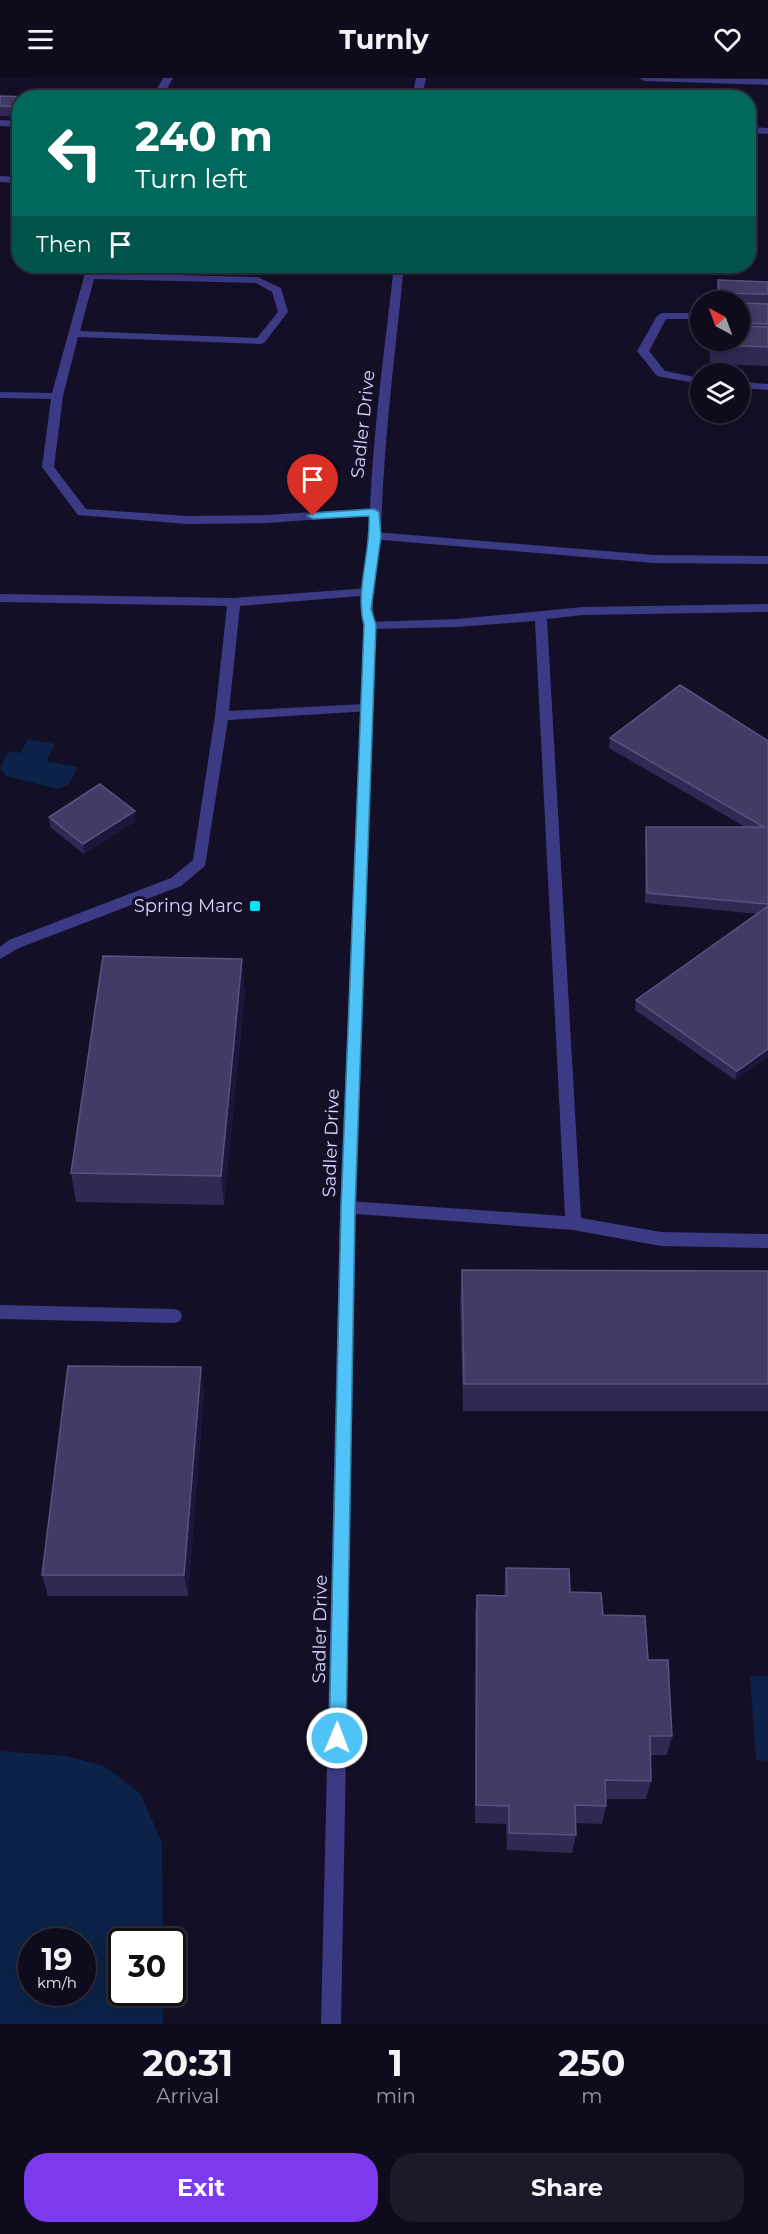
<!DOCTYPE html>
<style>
:root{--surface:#0e0b1c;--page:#1c1929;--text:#f1f3f6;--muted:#9b9ba3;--line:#2e2b3b;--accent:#7c3aed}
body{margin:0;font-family:Montserrat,sans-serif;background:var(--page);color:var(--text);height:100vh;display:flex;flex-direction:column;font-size:22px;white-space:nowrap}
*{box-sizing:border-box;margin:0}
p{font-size:20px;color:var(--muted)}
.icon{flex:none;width:33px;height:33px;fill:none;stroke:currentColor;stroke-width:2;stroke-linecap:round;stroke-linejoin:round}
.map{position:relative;height:1946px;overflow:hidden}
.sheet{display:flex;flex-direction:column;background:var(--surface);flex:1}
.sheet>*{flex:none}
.banner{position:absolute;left:12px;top:12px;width:744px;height:183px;border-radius:24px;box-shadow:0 3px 15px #0003,0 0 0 2px var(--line);background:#00695c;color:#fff;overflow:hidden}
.needle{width:39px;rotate:319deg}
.buttons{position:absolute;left:690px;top:213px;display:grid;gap:12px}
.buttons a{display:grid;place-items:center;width:60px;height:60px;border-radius:50%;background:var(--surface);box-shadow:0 3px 15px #0003,0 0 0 2px var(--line);font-size:30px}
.speed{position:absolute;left:18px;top:1850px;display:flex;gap:12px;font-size:30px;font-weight:700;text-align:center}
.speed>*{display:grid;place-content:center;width:78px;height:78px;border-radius:50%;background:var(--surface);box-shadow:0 3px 15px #0003,0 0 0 2px var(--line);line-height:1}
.speed small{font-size:15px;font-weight:400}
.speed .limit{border:3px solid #111;border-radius:9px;background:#fff;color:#111}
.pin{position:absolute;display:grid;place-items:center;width:51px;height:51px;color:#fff;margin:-62px -26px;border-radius:50% 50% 50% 0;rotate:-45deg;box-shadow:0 0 6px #0007}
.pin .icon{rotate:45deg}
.me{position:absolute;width:66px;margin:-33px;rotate:1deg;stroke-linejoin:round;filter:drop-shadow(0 0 4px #0008)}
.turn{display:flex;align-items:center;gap:21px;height:126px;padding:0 24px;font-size:27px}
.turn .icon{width:78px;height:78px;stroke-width:2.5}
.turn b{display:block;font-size:42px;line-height:51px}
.then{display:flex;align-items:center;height:57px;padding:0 24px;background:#0003;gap:12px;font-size:22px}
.eta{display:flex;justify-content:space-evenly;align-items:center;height:102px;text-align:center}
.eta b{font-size:36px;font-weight:700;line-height:42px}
.cta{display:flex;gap:12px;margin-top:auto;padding:12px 24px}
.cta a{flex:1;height:69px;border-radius:24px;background:var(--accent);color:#fff;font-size:24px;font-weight:700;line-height:69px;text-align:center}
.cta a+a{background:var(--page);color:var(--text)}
header{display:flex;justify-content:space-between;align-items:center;height:78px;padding:0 24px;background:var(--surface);font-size:27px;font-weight:700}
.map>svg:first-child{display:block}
</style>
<header><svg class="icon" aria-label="menu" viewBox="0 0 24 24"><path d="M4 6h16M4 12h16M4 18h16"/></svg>Turnly<svg class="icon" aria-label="heart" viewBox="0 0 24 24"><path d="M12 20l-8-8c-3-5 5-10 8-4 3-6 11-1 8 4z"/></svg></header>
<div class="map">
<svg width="768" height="1946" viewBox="0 0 768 1946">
<rect width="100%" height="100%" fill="#130f26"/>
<g fill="#0c2248" fill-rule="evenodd">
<path d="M 28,661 L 55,666 L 46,683 L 78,689 L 69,706 L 58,711 L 6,698 L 0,690 L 9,673 L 21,675 Z"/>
<path d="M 750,1598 L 768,1598 L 768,1683 L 756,1682 Z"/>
<path d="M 0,1673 L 66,1678 L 104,1688 L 140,1715 L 162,1765 L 163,1863 L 122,1863 L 122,1914 L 163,1914 L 163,1946 L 0,1946 ZM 32,1863 L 82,1863 L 82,1914 L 32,1914 Z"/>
</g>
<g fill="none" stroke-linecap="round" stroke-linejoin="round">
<g fill="#3d3a85" fill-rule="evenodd">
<path d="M 163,0 L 173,0 L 162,20 L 152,20 Z"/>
<path d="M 639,0 L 768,1 L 768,7 L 644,3 Z"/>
<path d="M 0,42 L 20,43 L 20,49 L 0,48 Z"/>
<path d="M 748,49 L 768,50 L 768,56 L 748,55 Z"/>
<path d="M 0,98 L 20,99 L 20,105 L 0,104 Z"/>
<path d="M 87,188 L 97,188 L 95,195 L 258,199 L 281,210 L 288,234 L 264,265 L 260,266 L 78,259 L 63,318 L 54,389 L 86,431 L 187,438 L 267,437 L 374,430 L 378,431 L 378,437 L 267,445 L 187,446 L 78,437 L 42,389 L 51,321 L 0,320 L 0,314 L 52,315 ZM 94,201 L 256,205 L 272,214 L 278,234 L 257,260 L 80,253 Z"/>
<path d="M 700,235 L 700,241 L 666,241 L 649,273 L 665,293 L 700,300 L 700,306 L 657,298 L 637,273 L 657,238 L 662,235 Z"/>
<path d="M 740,304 L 768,306 L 768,312 L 740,310 Z"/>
<path d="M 375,454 L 654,477 L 768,478 L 768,486 L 654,485 L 371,461 L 369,458 Z"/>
<path d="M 369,510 L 375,514 L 373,517 L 240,528 L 229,633 L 365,626 L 372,630 L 370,633 L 228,642 L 205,788 L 181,808 L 19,870 L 0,881 L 0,869 L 9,862 L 171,800 L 193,782 L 215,638 L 227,528 L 0,524 L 0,516 L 234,520 Z"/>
<path d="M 768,526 L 768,534 L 583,537 L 547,541 L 581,1140 L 661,1154 L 768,1156 L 768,1170 L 661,1168 L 573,1152 L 342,1135 L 340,1130 L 342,1125 L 348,1123 L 565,1138 L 535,543 L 457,549 L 370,551 L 366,550 L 364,547 L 366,544 L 457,541 L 583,529 Z"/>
<path d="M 0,1227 L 174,1231 L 180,1233 L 182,1238 L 180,1243 L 174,1245 L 0,1241 Z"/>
</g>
<g fill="#3d3a85" fill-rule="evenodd">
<path d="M 416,0 L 426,0 L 422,20 L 412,20 Z"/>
<path d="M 394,188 L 404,188 C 395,277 383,367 381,457 C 380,487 367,517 376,547 L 356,1130 L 341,1946 L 321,1946 L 340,1130 L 364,547 C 354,517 368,487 369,457 C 371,367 384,277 394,188 Z"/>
</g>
</g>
<g fill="#312854">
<path d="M 0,18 L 20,20 L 20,39 L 0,38 Z"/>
<path d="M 718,202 L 768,204 L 768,288 L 710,286 L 709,262 L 740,262 L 740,224 L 718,224 L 717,212 Z"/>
<path d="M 610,660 L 768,663 L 768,979 L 735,1002 L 635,932 L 636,922 L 758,836 L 645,825 L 645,759 L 646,749 L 745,749 L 609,670 Z"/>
<path d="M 49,739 L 136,743 L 84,776 L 50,749 Z"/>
<path d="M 245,911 L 224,1127 L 76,1124 L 71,1095 Z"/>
<path d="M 462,1192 L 768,1193 L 768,1333 L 463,1333 L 460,1221 Z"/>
<path d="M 204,1312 L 188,1518 L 48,1518 L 42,1497 Z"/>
<path d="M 506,1490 L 570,1514 L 603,1537 L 648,1582 L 672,1658 L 667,1677 L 650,1677 L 651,1703 L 646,1721 L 606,1721 L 606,1728 L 602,1746 L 576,1745 L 576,1757 L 572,1775 L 507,1772 L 506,1746 L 475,1745 L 475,1538 L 477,1517 L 504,1517 Z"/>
</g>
<g fill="#1d163a">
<path d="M 135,733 L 136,743 L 84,776 L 83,766 Z"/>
<path d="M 242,881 L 245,911 L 224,1127 L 221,1098 Z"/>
<path d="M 768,971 L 768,979 L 735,1002 L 737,993 Z"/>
<path d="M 201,1289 L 204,1312 L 188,1518 L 184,1497 Z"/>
</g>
<g fill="#433a66" stroke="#5a527e" stroke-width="1.5">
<path d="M 0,18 L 64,20 L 20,20 L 20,29 L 0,28 Z"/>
<path d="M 718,202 L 768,204 L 768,216 L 719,215 Z"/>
<path d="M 740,225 L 768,226 L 768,246 L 740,245 Z"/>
<path d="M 740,248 L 768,249 L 768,269 L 713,267 L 712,262 L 740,262 Z"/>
<path d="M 680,607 L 768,663 L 768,826 L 647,815 L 646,749 L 764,749 L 610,660 Z"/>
<path d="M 100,706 L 135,733 L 83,766 L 49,739 Z"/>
<path d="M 768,828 L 768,971 L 737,993 L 636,922 Z"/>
<path d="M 103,878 L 242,881 L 221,1098 L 71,1095 Z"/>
<path d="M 462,1192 L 768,1193 L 768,1306 L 464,1306 Z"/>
<path d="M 68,1288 L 201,1289 L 184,1497 L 42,1497 Z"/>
<path d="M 506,1490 L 569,1491 L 570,1514 L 601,1515 L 603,1537 L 645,1538 L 648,1582 L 668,1582 L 672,1658 L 650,1658 L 651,1703 L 605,1702 L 606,1728 L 575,1727 L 576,1757 L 509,1755 L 509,1728 L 476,1727 L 477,1517 L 507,1518 Z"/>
</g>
<path fill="#4fc3f7" stroke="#337fa1" stroke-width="1.5" d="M 374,431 L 379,434 L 381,458 L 371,531 L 376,547 L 355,1130 L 346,1660 L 343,1666 L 337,1669 L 331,1666 L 329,1660 L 341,1130 L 364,547 C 355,512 371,474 369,438 L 313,441 L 307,438 L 313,435 Z"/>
<rect fill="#00e5ff" stroke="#130f26" stroke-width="2" x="249" y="822" width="12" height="12" rx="3"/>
<g text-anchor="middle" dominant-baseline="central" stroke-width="6" stroke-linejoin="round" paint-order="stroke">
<g font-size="18" fill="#d9d4ff" stroke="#130f26">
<text transform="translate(363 346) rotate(-84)">Sadler Drive</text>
<text transform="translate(331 1065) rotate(-88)">Sadler Drive</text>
<text transform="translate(320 1551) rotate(-89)">Sadler Drive</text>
</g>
<g font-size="18" fill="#d9d4ff" stroke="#130f26" text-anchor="end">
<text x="243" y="828">Spring Marc</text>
</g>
</g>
</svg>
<div class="buttons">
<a><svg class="needle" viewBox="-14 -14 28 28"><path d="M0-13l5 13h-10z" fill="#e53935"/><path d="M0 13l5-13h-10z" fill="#9b9ba3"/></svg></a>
<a><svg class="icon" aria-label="layers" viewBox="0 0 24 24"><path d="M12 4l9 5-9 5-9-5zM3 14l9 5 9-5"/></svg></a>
</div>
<div class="speed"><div>19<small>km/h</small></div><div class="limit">30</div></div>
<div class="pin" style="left:313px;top:438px;background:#d93025"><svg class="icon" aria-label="arrive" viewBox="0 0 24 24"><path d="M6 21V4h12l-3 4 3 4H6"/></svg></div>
<svg class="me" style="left:337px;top:1660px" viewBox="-20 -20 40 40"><circle r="17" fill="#4fc3f7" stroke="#fff" stroke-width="3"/><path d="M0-11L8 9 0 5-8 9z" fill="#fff"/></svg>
<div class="banner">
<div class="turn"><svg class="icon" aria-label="left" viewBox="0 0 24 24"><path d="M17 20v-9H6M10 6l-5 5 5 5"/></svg><div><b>240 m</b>Turn left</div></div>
<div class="then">Then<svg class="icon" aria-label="arrive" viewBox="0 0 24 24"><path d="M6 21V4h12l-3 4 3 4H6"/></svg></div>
</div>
</div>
<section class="sheet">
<div class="eta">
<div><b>20:31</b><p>Arrival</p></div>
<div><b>1</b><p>min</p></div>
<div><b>250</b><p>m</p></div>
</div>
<div class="cta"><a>Exit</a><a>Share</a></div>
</section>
